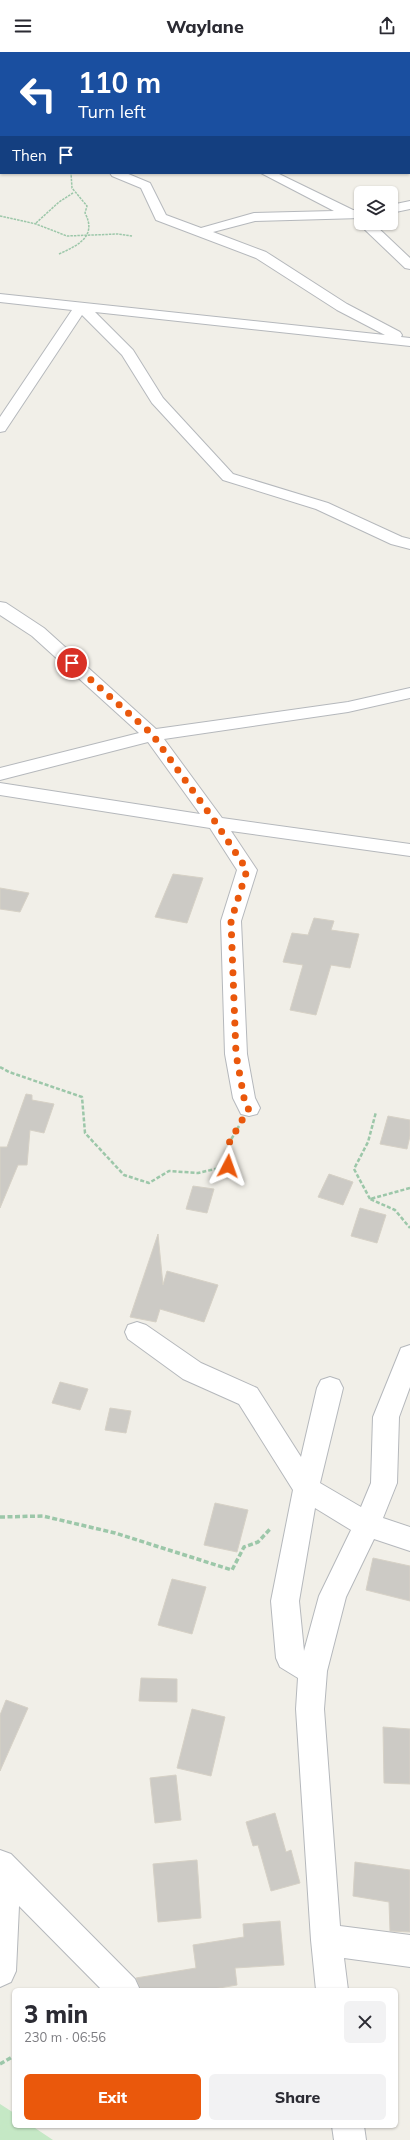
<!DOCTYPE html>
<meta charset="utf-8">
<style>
:root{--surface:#fff;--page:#f2f2f3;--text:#2b2b33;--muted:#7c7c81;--accent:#ea580c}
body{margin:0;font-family:Mulish,sans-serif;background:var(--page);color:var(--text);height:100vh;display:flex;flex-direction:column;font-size:15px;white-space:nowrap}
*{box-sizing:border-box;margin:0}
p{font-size:13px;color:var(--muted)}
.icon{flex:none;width:22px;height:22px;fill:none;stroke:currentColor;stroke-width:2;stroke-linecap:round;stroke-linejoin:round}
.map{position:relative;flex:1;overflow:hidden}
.sheet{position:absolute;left:12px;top:1936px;width:386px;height:140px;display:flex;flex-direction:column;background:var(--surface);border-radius:6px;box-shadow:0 1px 3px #0004}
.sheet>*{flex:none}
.guide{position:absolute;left:0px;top:0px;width:410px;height:122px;box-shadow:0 1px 3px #0004;background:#1a4fa0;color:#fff;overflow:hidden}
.fabs{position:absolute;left:354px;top:134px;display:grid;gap:8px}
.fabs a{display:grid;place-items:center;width:44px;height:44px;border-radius:6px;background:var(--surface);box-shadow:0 1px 3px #0004;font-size:20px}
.pin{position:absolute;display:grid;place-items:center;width:34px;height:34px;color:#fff;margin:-17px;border:2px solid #fff;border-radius:50%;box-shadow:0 1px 4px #0007}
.me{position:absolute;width:44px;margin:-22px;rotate:4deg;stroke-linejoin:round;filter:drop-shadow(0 0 3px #0008)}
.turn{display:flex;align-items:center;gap:14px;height:84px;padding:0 12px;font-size:18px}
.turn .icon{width:52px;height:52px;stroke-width:2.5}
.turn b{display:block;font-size:28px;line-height:34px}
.then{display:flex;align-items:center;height:38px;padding:0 12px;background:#0003;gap:8px;font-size:15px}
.round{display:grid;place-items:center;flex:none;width:42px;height:42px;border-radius:6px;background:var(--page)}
.head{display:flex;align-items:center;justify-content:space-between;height:68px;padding:0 12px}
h1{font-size:24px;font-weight:800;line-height:30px}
.button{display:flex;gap:8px;margin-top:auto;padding:8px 12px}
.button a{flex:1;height:46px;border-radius:6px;background:var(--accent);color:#fff;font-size:16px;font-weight:800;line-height:46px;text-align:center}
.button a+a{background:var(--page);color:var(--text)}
header{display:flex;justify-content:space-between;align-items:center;height:52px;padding:0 12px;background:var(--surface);font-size:18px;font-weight:800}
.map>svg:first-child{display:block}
</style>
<header><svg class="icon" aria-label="menu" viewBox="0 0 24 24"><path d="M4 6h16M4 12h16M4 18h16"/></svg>Waylane<svg class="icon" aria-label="share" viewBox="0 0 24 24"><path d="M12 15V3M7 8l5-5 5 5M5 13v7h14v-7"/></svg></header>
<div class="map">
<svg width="410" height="2088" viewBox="0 0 410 2088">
<rect width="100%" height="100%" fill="#f1efe8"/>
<path fill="#c5e8c5" d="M 0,2052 L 14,2061 L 14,2074 L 32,2074 L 53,2088 L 0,2088 Z"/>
<g fill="#cccac5" stroke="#d6d1c6">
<path d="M 173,822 L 203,826 L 187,871 L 155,865 Z"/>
<path d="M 0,836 L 29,841 L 20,860 L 0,857 Z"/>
<path d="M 314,866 L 334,869 L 331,878 L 359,882 L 350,916 L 331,913 L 316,963 L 290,958 L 303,913 L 283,910 L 292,881 L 308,883 Z"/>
<path d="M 26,1042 L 32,1043 L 32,1048 L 54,1052 L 44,1081 L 30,1078 L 27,1113 L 18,1113 L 0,1156 L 0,1095 L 7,1095 Z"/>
<path d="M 388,1064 L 410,1068 L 410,1084 L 407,1097 L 380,1092 Z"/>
<path d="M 329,1122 L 353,1130 L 343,1153 L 318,1145 Z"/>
<path d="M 193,1134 L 214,1137 L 207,1161 L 186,1157 Z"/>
<path d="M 360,1156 L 386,1163 L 377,1191 L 351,1184 Z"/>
<path d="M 158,1182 L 163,1233 L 167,1219 L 218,1233 L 204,1270 L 160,1257 L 156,1270 L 130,1265 Z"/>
<path d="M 60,1330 L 88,1337 L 80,1358 L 52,1351 Z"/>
<path d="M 110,1356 L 131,1359 L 126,1381 L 105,1378 Z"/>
<path d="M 215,1451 L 248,1458 L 237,1500 L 204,1493 Z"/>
<path d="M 373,1506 L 410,1514 L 410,1549 L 366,1538 Z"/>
<path d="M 172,1527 L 206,1535 L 192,1582 L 158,1573 Z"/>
<path d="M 141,1626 L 177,1627 L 177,1650 L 139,1649 Z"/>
<path d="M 6,1648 L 28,1656 L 0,1719 L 0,1663 Z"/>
<path d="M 192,1657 L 225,1665 L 211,1724 L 177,1716 Z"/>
<path d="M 383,1675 L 410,1677 L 410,1732 L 384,1731 Z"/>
<path d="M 176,1723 L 181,1768 L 155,1771 L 150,1726 Z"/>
<path d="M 275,1761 L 286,1800 L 291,1798 L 300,1831 L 271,1839 L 258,1793 L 253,1794 L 246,1770 Z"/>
<path d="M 197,1808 L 201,1866 L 158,1870 L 153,1812 Z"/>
<path d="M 355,1810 L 410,1818 L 410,1880 L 390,1879 L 389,1850 L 353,1844 Z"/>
<path d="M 280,1869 L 284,1913 L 235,1916 L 237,1933 L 207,1938 L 141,1938 L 136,1926 L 196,1916 L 193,1893 L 244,1885 L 243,1872 Z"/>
</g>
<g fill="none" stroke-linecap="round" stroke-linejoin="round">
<g stroke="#b5b8bc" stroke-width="2">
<g id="street">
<path d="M 76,0 L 88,0 L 89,1 L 76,1 Z"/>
<path d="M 110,121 L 126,121 L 150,131 L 166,163 L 201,176 L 254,161 L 334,159 L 261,121 L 277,121 L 353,158 L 361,158 L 361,166 L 255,169 L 213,180 L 266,200 L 347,252 L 400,280 L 402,283 L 401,285 L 410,286 L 410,294 L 95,260 L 133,298 L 163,346 L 233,422 L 328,451 L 402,485 L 410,487 L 410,497 L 391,492 L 316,457 L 223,428 L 152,351 L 122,303 L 82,263 L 5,379 L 0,380 L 0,365 L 72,258 L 0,250 L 0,242 L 385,283 L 337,258 L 256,206 L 156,168 L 141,136 L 112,124 Z"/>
<path d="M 410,149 L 410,157 L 391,161 L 391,153 Z"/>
<path d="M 361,169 L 361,171 L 373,171 L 410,206 L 410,217 L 405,216 L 361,174 L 360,171 Z"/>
<path d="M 0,550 L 6,551 L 44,576 L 156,677 L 348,650 L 410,636 L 410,646 L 348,660 L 164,687 L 222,766 L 410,792 L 410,804 L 231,779 L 257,818 L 241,869 L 247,1002 L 255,1046 L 260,1056 L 257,1062 L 249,1064 L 241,1062 L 233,1046 L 225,1002 L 221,869 L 237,818 L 210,776 L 0,743 L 0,731 L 200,762 L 148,690 L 0,728 L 0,716 L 139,681 L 32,584 L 0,563 Z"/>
<path d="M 137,1270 L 146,1273 L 201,1311 L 257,1336 L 301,1405 L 317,1336 L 321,1328 L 330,1325 L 339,1328 L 343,1336 L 320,1431 L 361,1455 L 371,1431 L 373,1365 L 401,1296 L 410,1293 L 410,1335 L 399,1365 L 397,1431 L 383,1466 L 410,1475 L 410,1499 L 374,1487 L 346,1545 L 327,1619 L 324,1657 L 340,1874 L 410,1883 L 410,1915 L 344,1906 L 348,1938 L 316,1938 L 311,1888 L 296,1657 L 298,1626 L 280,1615 L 276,1606 L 271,1549 L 293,1438 L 239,1352 L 183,1327 L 128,1287 L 125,1280 L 128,1273 ZM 315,1456 L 351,1478 L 319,1544 L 304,1599 L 299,1549 Z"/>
<path d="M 0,1798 L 11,1802 L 135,1927 L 140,1938 L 102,1938 L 19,1854 L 16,1919 L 11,1930 L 0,1935 Z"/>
<path d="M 332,2074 L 364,2074 L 366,2088 L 334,2088 Z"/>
</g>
</g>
<g stroke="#9cc7a9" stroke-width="1.5" stroke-dasharray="2.5 1" stroke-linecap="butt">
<path d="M 163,0 L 165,1"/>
<path d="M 326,0 L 331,1"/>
<path d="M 0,164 L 36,172 L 67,184 L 118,182 L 132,184"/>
<path d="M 36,171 L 59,150 L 73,141"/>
<path d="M 59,202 C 79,193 97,184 85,161 L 87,154 L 72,136 L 71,121"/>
</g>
<g stroke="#9cc7a9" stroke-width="2.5" stroke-dasharray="4 2" stroke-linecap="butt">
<path d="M 0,1015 L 9,1020 L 82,1045 L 85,1081 L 124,1123 L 149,1131 L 169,1119 L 198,1121 L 228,1114 L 229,1091 L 239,1074"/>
<path d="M 410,1136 L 370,1147 L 395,1158 L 410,1176"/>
<path d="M 370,1147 L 354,1117 L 368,1090 L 376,1060"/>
</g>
<g stroke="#9cc7a9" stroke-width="3.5" stroke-dasharray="5 2.5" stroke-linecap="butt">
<path d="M 0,1465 L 43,1464 L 115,1481 L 232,1518 L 244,1495 L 258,1490 L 271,1476"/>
<path d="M 0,2012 L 14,2004"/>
</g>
<use href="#street" fill="#fff" fill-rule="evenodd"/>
</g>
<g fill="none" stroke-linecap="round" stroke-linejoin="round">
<path stroke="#ea580c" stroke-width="7" stroke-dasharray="0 12.6" d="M 72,611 L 152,682 L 216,771 L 247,818 L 231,869 L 236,1002 L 244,1046 L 249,1056 L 229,1091 L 228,1114"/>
</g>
</svg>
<div class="fabs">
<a><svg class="icon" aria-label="layers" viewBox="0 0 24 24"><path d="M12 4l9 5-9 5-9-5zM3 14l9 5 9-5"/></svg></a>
</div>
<div class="pin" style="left:72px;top:611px;background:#d93025"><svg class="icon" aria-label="arrive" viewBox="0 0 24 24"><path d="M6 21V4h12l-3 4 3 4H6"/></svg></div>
<svg class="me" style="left:228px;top:1114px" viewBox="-20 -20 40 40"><path d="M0-17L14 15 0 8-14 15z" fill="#ea580c" stroke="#fff" stroke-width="4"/></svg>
<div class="guide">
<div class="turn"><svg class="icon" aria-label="left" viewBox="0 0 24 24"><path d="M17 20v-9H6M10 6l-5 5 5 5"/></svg><div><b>110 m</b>Turn left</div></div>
<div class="then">Then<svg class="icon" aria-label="arrive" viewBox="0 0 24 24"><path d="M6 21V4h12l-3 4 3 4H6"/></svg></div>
</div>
<section class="sheet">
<div class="head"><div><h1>3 min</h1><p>230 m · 06:56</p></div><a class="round"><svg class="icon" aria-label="close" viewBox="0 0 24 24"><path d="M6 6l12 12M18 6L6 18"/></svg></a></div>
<div class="button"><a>Exit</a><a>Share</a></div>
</section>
</div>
